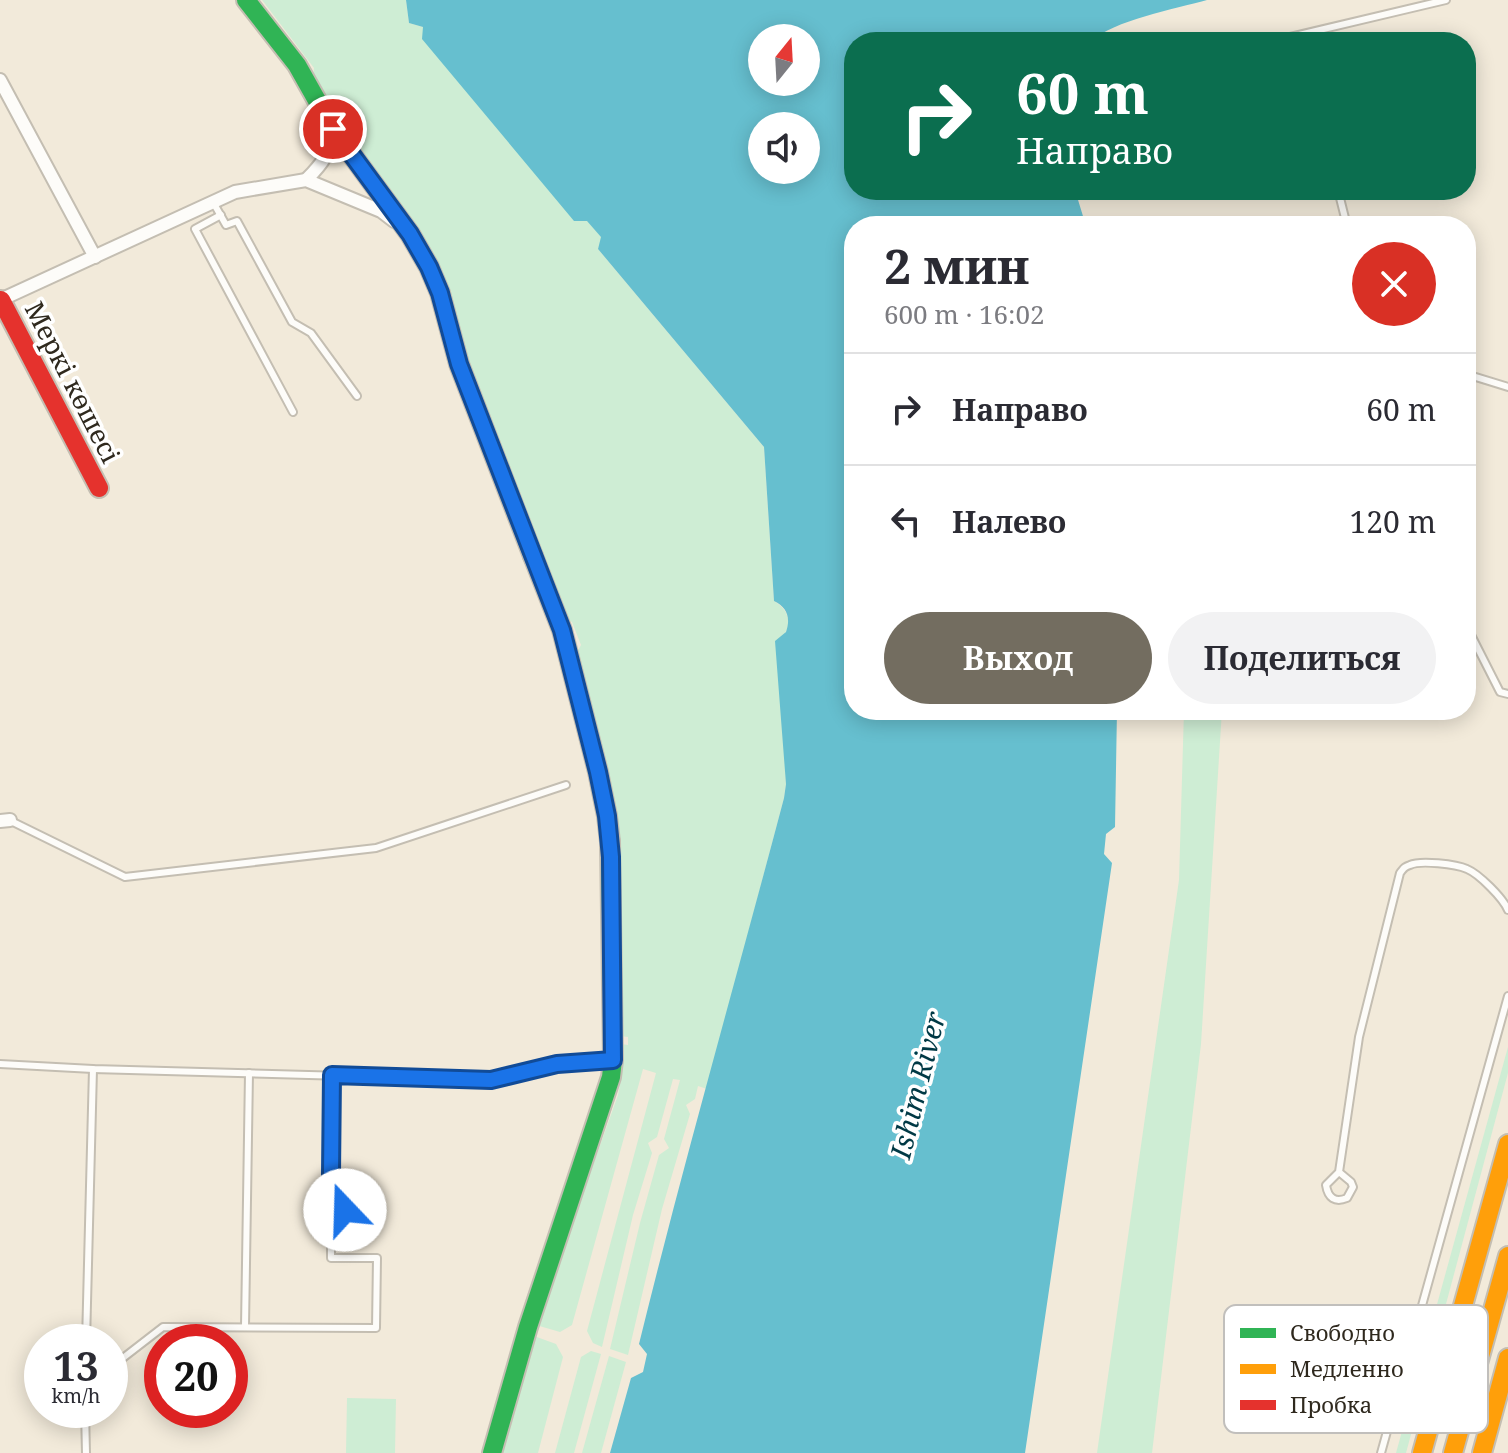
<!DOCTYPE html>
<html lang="ru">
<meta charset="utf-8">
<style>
:root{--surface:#fff;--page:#f2f2f3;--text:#2b2b33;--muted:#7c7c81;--line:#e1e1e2;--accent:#736d60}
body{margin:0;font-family:"Noto Serif",serif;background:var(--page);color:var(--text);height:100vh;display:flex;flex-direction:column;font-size:30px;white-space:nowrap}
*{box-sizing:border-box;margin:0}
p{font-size:26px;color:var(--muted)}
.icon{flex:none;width:44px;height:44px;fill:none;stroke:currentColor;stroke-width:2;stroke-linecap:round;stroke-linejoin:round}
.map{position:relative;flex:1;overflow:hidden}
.details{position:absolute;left:844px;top:216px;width:632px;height:504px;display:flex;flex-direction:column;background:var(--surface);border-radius:32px;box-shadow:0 4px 20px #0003}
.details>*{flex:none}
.guide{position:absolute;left:844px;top:32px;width:632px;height:168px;border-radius:32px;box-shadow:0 4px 20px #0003;background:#0b6e4f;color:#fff;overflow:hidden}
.needle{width:52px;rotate:18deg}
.controls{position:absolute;left:748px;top:24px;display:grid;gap:16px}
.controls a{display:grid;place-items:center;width:72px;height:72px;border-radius:50%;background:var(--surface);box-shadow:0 4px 20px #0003;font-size:40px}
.speed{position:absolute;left:24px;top:1324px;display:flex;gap:16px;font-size:40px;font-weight:700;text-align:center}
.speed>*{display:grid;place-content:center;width:104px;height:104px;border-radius:50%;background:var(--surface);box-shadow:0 4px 20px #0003;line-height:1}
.speed small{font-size:20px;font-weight:400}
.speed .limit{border:12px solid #d22;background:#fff;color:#111}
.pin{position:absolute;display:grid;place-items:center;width:68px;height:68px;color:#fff;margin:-34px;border:4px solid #fff;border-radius:50%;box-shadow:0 2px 8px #0007}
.me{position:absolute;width:88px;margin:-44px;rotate:339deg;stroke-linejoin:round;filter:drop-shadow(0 0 6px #0008)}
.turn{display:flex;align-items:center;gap:28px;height:168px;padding:0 40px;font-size:36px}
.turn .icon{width:104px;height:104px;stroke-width:2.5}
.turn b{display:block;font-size:56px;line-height:68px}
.round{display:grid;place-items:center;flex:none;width:84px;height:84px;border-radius:42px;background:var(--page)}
.headline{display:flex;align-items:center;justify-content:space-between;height:136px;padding:0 40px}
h1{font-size:48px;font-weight:700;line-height:60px}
.action{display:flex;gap:16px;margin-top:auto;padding:16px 40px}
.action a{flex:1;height:92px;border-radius:48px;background:var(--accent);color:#fff;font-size:32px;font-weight:700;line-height:92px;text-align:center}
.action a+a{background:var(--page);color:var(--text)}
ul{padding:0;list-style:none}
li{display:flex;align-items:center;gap:24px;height:112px;padding:0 40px;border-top:2px solid var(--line)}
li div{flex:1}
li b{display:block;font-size:30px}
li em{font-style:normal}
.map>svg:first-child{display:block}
</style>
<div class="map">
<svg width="1508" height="1453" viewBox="0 0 1508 1453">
<rect width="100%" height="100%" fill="#f2eada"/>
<g fill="#ceedd4">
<path d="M 262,0 L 406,0 L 409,23 L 423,27 L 602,237 L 598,249 L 764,447 L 774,601 C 788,609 794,624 782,637 L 786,784 L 784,798 L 707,1089 L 698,1086 L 695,1099 L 686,1105 L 690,1114 L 662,1209 L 628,1355 L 610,1349 L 640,1223 L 659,1155 L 669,1148 L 664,1139 L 680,1080 L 673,1079 L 657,1137 L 648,1143 L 652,1153 L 633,1215 L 602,1347 L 593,1343 L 587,1331 L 656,1073 L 643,1069 L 572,1325 L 560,1332 L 536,1325 L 618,1095 L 621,1079 L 621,1044 L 628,1045 L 628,1037 L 620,1036 L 616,836 L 574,658 L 581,645 L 572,622 L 561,615 L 470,376 L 423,239 L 342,121 L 346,112 L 341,106 L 336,115 C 327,101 311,85 314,68 Z"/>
<path d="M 1184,710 L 1222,710 L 1201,1044 L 1152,1453 L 1097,1453 L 1179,880 Z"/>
<path d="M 1508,1047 L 1508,1073 L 1406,1453 L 1396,1453 Z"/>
<path d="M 534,1336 L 556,1344 L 563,1357 L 538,1453 L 500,1453 Z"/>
<path d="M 591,1351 L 601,1354 L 574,1453 L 555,1453 L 581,1357 Z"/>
<path d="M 609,1356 L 626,1362 L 601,1453 L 582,1453 Z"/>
<path d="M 347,1398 L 396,1399 L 395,1453 L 346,1453 Z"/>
</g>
<path fill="#66bfcf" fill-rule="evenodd" d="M 406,0 L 1207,0 C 1175,9 1114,20 1090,42 L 854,42 L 854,190 L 1075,190 L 1086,226 L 854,226 L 854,710 L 1117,710 L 1115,827 L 1106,834 L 1104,854 L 1112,863 L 1025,1453 L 610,1453 L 631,1378 L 643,1372 L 647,1354 L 639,1344 C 684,1161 736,980 784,798 L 786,784 L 775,641 L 786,632 C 791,618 787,607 774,601 L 764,447 L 598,249 L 601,237 L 587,221 L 574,221 L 422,39 L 423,27 L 409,23 ZM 762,38 L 806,38 L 806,82 L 762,82 ZM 762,126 L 806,126 L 806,170 L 762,170 Z"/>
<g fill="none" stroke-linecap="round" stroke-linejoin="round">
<g stroke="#c4beb2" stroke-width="10">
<g id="lane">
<path d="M 1269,42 L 1446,0"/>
<path d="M 1338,190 L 1347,226"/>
<path d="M 213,202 L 226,225 L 237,221 L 292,322 L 311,333 L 357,396"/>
<path d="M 221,215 L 195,229 L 293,412"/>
<path d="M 1466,374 L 1508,387"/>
<path d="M 1466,625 L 1500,692 L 1508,694"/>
<path d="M 11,821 L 125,877 L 376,848 L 566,785"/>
<path d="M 0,1064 L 93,1069 L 491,1080 L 557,1064 L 609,1060"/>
<path d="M 1339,1172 L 1351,1182 L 1353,1187 L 1347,1198 C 1335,1203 1328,1198 1326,1185 L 1339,1172 L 1359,1037 L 1400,873 C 1404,868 1404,867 1410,865 C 1420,860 1456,864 1467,869 C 1479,874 1503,898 1508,910"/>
<path d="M 245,1327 L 249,1073"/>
<path d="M 86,1342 L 93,1069"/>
<path d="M 110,1368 L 163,1327 L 376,1328 L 377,1258 L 331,1258 L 331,1232 C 350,1213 350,1193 331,1174 L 332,1075"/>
<path d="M 85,1410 L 86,1453"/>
<path d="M 1381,1453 L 1508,996"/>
</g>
</g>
<g stroke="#c4beb2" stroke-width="16">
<g id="street">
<path d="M 0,80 L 95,257"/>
<path d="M 306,180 C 326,160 327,156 333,129"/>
<path d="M 0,300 L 235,192 L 306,180 L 381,211 L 394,221"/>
<path d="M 0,821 L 10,820"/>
</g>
</g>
<g stroke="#c4beb2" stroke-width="22">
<g id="fast">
<path d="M 246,0 L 297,65 L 333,129 L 410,234 L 429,267 L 440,293 L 459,364 L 533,556"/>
<path d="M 492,1453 L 528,1327 L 611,1077 L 613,1060 L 610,842"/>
</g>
</g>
<g stroke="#c4beb2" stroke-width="22">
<g id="slow">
<path d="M 1422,1453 L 1508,1144"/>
<path d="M 1453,1453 L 1508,1256"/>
<path d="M 1482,1453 L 1508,1358"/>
</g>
</g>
<g stroke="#c4beb2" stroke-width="22">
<g id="jam">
<path d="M 1,300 L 99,488"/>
<path d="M 533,556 L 562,630 L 598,772 L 607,816 L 610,842"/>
</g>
</g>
<use href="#lane" stroke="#fdfcf9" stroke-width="6"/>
<use href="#street" stroke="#fdfcf9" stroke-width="12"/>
<use href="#fast" stroke="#30b455" stroke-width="18"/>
<use href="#slow" stroke="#ff9f0a" stroke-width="18"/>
<use href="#jam" stroke="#e5322d" stroke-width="18"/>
</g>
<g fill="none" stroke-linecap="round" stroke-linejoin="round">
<g stroke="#114b97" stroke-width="20">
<path id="route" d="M 333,129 L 410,234 L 429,267 L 440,293 L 459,364 L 562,630 L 598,772 L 607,816 L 611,857 L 613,1060 L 557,1064 L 491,1080 L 332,1075 L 331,1174 C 342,1185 345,1195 345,1210"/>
</g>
<use href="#route" stroke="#1a73e8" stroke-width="14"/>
</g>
<g text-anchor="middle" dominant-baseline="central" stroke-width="7" stroke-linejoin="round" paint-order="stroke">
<g font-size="26" fill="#2f291e" stroke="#fff">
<text transform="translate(73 382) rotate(63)">Меркі көшесі</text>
</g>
<g font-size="28" font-style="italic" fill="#003945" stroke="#fff">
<text transform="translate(917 1085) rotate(-76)">Ishim River</text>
</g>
</g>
<rect x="1224" y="1305" width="264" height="128" rx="12" fill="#fff" stroke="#c1bfbc" stroke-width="2"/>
<rect x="1240" y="1328" width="36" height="10" fill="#30b455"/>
<rect x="1240" y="1364" width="36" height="10" fill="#ff9f0a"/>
<rect x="1240" y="1400" width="36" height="10" fill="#e5322d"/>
<g font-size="22" fill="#2f291e">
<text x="1290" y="1341">Свободно</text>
<text x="1290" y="1377">Медленно</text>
<text x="1290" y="1413">Пробка</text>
</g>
</svg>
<div class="controls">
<a><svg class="needle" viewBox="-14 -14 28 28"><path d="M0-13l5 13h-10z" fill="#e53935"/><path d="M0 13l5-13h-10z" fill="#7c7c81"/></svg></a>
<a><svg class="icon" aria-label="sound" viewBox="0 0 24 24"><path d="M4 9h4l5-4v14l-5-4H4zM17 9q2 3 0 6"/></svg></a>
</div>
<div class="speed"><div>13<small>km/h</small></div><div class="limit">20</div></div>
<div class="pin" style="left:333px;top:129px;background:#d93025"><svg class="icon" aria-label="arrive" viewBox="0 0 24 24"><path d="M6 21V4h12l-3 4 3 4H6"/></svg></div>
<svg class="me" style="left:345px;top:1210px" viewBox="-20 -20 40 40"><circle r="19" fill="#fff"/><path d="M0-13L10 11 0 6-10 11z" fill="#1a73e8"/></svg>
<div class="guide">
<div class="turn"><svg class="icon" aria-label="right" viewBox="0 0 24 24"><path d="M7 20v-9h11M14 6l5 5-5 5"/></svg><div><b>60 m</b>Направо</div></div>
</div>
<section class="details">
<div class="headline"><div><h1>2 мин</h1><p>600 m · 16:02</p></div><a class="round" style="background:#d93025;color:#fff"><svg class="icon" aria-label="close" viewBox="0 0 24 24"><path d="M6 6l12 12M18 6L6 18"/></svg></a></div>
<ul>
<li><svg class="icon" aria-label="right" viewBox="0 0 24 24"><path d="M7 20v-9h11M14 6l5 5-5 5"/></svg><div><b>Направо</b></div><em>60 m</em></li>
<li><svg class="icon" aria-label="left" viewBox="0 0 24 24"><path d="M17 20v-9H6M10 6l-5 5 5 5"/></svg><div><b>Налево</b></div><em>120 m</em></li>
</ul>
<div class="action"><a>Выход</a><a>Поделиться</a></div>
</section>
</div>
